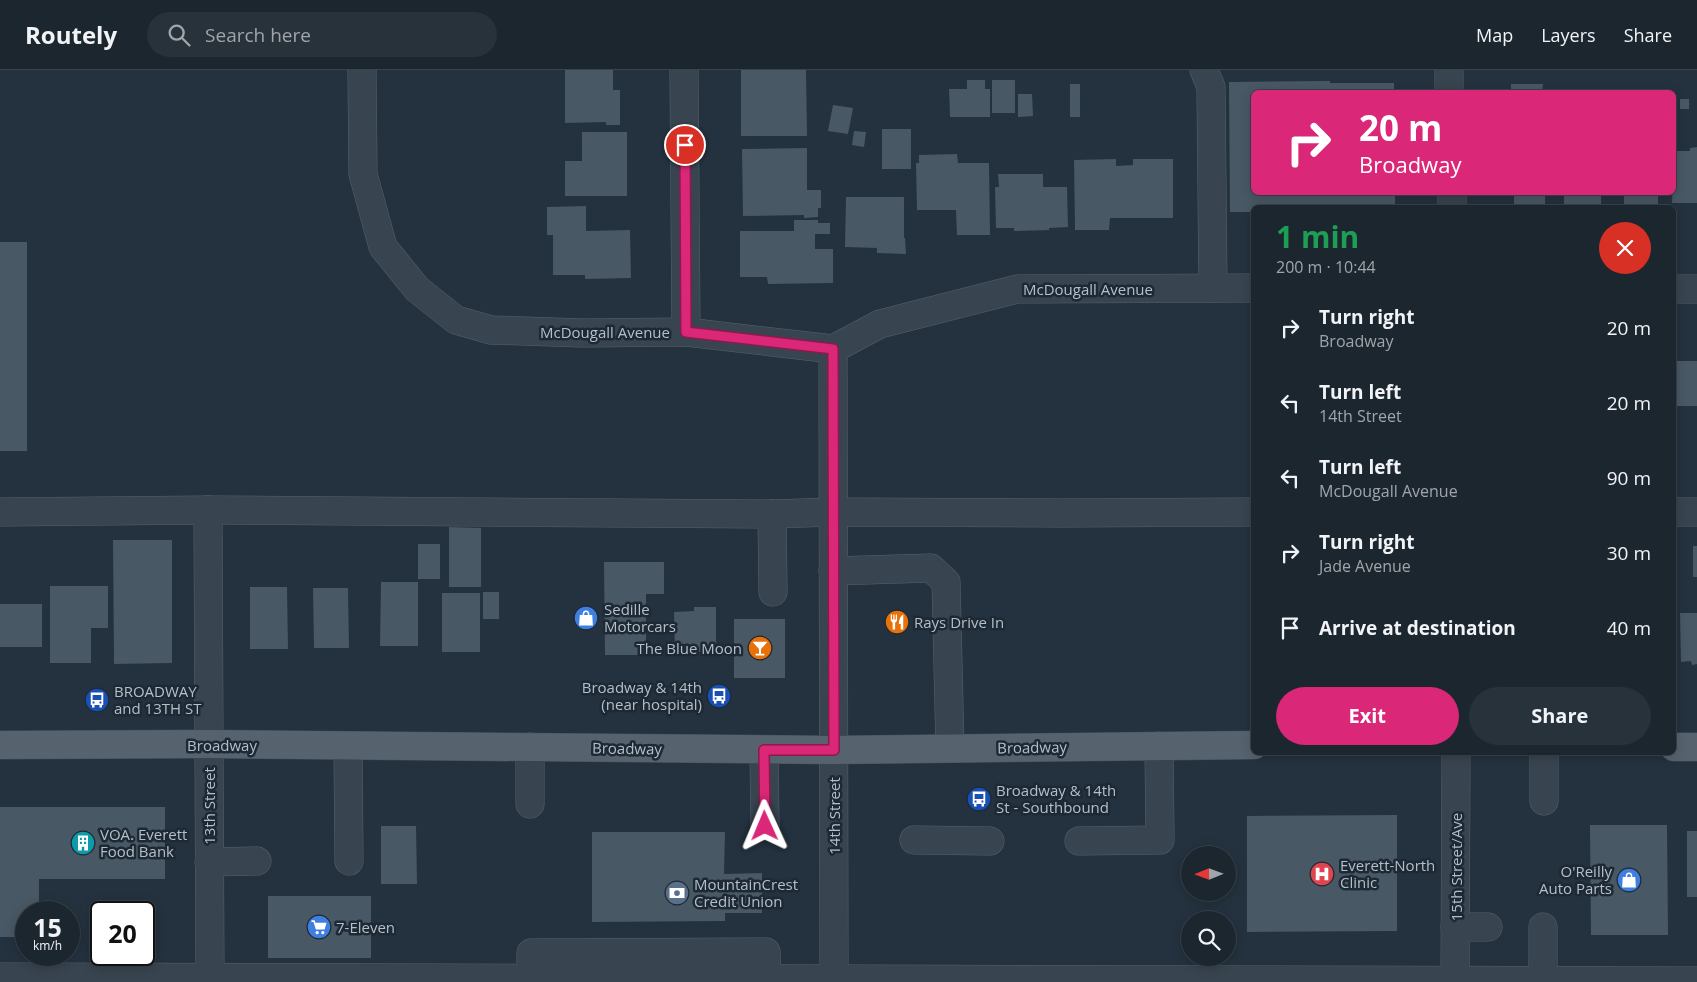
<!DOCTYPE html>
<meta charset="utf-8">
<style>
:root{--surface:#1b262f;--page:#28323b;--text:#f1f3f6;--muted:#a0a5aa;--line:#39434b;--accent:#db2777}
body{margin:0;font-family:"Open Sans",sans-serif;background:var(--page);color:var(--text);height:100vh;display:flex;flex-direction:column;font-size:19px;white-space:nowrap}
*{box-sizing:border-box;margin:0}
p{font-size:16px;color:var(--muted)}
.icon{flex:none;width:28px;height:28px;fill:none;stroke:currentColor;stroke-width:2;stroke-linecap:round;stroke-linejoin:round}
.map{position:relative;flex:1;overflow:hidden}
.side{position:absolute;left:1251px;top:135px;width:425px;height:550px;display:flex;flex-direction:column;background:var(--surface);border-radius:8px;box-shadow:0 2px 12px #0003,0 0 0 1px var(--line)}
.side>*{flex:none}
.hud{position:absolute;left:1251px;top:20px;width:425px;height:105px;border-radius:8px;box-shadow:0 2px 12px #0003,0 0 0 1px var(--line);background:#db2777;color:#fff;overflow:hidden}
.needle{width:32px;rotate:269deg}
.tools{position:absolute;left:1181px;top:776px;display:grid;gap:10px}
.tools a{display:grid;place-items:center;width:55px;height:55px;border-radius:50%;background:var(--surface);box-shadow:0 2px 12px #0003,0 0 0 1px var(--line);font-size:25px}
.speed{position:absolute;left:15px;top:831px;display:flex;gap:10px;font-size:25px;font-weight:700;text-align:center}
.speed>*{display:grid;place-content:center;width:65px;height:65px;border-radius:50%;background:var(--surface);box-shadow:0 2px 12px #0003,0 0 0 1px var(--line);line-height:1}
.speed small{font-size:12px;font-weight:400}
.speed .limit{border:2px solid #111;border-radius:8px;background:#fff;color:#111}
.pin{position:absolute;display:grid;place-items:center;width:42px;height:42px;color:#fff;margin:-21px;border:2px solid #fff;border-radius:50%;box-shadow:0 1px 5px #0007}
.me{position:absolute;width:55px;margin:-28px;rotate:359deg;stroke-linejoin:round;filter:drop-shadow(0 0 4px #0008)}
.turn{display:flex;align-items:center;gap:18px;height:105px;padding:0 25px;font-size:22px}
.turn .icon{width:65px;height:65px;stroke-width:2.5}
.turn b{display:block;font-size:35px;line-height:42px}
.round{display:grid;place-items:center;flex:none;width:52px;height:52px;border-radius:26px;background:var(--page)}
.headline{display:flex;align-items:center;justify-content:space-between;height:85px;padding:0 25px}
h1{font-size:30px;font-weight:700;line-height:38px;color:#1e9e55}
.action{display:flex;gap:10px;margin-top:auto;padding:10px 25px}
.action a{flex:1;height:58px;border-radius:30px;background:var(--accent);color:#fff;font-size:20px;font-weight:700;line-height:58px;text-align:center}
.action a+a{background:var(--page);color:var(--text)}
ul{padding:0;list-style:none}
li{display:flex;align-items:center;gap:15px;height:75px;padding:0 25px}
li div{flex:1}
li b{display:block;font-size:19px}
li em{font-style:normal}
header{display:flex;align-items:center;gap:30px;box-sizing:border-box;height:70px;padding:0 25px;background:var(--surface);border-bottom:1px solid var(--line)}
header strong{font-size:24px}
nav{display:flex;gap:28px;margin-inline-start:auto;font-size:18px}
.search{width:350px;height:45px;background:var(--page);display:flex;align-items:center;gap:12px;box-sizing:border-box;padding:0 18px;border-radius:28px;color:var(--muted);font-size:19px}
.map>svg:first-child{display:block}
</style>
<header>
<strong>Routely</strong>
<div class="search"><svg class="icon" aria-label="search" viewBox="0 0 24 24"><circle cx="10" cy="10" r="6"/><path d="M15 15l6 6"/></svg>Search here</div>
<nav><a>Map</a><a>Layers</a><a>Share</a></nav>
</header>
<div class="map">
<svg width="1697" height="912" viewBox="0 0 1697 912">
<rect width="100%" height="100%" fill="#24323f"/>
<g fill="#485865">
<path d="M 565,0 L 613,0 L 613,20 L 620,20 L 620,55 L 606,55 L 606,52 L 565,53 Z"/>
<path d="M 741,0 L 806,0 L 807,66 L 741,66 Z"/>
<path d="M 967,10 L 985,10 L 985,19 L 990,19 L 990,47 L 950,47 L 949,19 L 967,19 Z"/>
<rect x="992" y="10" width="23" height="33"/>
<path d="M 1330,11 L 1330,13 L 1394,13 L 1394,22 L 1254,22 L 1254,122 L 1395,122 L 1395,138 L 1254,138 L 1254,142 L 1230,142 L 1229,12 Z"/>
<rect x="1070" y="14" width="10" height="33"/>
<path d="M 1511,14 L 1543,14 L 1542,22 L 1511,22 Z"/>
<path d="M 1018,24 L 1032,24 L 1033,46 L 1018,47 Z"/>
<rect x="1680" y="29" width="9" height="10"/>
<path d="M 833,35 L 853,38 L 848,64 L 828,61 Z"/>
<rect x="882" y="59" width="29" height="40"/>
<path d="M 854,61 L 866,62 L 864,77 L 852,75 Z"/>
<path d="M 582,62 L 627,62 L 627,126 L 565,126 L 565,91 L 582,91 Z"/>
<path d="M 1697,77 L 1697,133 L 1672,133 L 1674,81 L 1690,81 L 1690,78 Z"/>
<path d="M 807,78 L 807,120 L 821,120 L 821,138 L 818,138 L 818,147 L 804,148 L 804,145 L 743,146 L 742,79 Z"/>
<path d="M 957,84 L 958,93 L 989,93 L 990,165 L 957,165 L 956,140 L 917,140 L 916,93 L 919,93 L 919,85 Z"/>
<path d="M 1116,89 L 1116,96 L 1133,95 L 1133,89 L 1173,89 L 1173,148 L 1110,148 L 1109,160 L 1075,160 L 1074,90 Z"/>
<path d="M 998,104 L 1043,104 L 1043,117 L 1067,117 L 1068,157 L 1049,158 L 1049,160 L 1014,161 L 1014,158 L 996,158 L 995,117 L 999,117 Z"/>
<rect x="1514" y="122" width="31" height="16"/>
<rect x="1564" y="122" width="37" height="16"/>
<path d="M 1624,122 L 1658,122 L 1658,134 L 1624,135 Z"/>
<path d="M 846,127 L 904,127 L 904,168 L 905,168 L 906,184 L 877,183 L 877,178 L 845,177 Z"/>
<path d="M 586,136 L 586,161 L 630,160 L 631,208 L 585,209 L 585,205 L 553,205 L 553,165 L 547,165 L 547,137 Z"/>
<path d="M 794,150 L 818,150 L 818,153 L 830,153 L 830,164 L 815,164 L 815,179 L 833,179 L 833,213 L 768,214 L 767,207 L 740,207 L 740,161 L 794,161 Z"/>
<rect x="0" y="172" width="27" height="209"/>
<rect x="1674" y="291" width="23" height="45"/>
<path d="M 449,457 L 481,458 L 481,517 L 449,517 Z"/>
<path d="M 113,470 L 172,470 L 172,593 L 114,594 Z"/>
<rect x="418" y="474" width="22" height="35"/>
<rect x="1693" y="476" width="4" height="31"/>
<path d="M 604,492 L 664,492 L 664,524 L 646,524 L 646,585 L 605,585 Z"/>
<path d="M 381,512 L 418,512 L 418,576 L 380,576 Z"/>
<path d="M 50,516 L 108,516 L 108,558 L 91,558 L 91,593 L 50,593 Z"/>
<path d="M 250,517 L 287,517 L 288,579 L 250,579 Z"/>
<path d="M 313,518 L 348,518 L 349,578 L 314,578 Z"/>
<rect x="483" y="522" width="16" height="27"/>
<rect x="442" y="523" width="38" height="59"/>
<rect x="0" y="534" width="42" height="43"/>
<path d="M 694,537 L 716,537 L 716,582 L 675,582 L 674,542 L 694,541 Z"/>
<path d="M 1680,543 L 1697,543 L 1697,594 L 1692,595 L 1691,591 L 1681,592 Z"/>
<rect x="734" y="549" width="51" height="59"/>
<path d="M 0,737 L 165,737 L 165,809 L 39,809 L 39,842 L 26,842 L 26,867 L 0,867 Z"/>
<path d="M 1397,745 L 1397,861 L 1247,862 L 1247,746 Z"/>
<path d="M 1590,755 L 1667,755 L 1668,865 L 1591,865 Z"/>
<path d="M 381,756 L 416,756 L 417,814 L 381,814 Z"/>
<rect x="1687" y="761" width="10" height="66"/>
<path d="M 592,762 L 725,762 L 724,804 L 762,803 L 762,843 L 725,843 L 725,851 L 592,852 Z"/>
<rect x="268" y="826" width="103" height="62"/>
</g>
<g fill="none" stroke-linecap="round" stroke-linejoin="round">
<g stroke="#56626d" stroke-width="29">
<g id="minor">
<path d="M 362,0 L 363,104 L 383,177 L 417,219 L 456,250 L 491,260 L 582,263 L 686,262 L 833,279 L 880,254 L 1017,219 L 1254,218"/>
<path d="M 684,0 L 686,262"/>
<path d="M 1204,0 L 1211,17 L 1213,218"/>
<path d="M 1449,0 L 1449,22"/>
<path d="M 1452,122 L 1452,138"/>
<path d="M 1674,219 L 1697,219"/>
<path d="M 833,279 L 834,912"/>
<path d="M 208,440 L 210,912"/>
<path d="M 0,442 L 208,440 L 772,444 L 833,442 L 1061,443 L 1254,442"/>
<path d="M 1674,442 L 1697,442"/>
<path d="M 772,444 L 773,522"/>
<path d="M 833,501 L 931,498 L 946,512 L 950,678"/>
<path d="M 348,676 L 349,791"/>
<path d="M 530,677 L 530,734"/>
<path d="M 764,680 L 765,756"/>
<path d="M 1544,731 L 1544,682"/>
<path d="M 914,770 L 990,771"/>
<path d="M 1079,771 L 1160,770 L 1159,676"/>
<path d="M 209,792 L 257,791"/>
<path d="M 1455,857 L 1488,857"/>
<path d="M 0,907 L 1697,911"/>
<path d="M 531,909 L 531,883 L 766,882 L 767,910"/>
<path d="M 1543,911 L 1543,857"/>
<path d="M 1455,912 L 1456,682"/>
</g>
</g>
<g stroke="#424d58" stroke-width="29">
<g id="major">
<path d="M 0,675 L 209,674 L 833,680 L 1254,675"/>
<path d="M 1674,677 L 1697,677"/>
</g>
</g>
<use href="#minor" stroke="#38444f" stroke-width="28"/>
<use href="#major" stroke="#56636f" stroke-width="28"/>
</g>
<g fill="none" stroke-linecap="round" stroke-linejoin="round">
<g stroke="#8e194d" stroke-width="12">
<path id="route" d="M 685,75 L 686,262 L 833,279 L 834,680 L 764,680 L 765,756"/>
</g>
<use href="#route" stroke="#db2777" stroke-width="9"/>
</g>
<defs>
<g id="shop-disc" transform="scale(1.25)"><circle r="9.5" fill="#3f7fe0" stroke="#1d2934"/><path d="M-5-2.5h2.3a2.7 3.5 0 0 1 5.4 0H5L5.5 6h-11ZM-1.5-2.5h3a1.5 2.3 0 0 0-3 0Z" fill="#fff"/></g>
<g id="restaurant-disc" transform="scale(1.25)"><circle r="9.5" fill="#e8710a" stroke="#1d2934"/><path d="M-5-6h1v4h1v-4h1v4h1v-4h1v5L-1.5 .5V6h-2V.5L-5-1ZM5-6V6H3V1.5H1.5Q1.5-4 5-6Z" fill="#fff"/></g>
<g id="bar-disc" transform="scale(1.25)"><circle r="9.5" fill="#e8710a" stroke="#1d2934"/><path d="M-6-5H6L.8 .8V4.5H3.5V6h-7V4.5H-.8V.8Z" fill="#fff"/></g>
<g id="bus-disc" transform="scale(1.25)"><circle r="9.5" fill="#1a4fb4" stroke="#1d2934"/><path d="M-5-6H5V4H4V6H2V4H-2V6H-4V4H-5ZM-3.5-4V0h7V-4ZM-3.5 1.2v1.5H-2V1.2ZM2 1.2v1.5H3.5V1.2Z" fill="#fff"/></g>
<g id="building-disc" transform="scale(1.25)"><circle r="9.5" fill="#0f9aa8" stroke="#1d2934"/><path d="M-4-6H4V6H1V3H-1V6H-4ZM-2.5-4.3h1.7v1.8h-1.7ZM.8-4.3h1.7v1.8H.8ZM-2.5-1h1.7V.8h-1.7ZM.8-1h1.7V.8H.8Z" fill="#fff"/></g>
<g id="hospital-disc" transform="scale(1.25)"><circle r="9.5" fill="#e0444e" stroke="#1d2934"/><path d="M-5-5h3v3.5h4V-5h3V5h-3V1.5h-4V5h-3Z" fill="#fff"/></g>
<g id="bank-disc" transform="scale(1.25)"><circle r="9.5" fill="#5c6f8a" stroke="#1d2934"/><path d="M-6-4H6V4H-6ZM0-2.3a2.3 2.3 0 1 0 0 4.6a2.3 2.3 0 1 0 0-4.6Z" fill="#fff"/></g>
<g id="supermarket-disc" transform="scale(1.25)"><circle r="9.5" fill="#3f7fe0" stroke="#1d2934"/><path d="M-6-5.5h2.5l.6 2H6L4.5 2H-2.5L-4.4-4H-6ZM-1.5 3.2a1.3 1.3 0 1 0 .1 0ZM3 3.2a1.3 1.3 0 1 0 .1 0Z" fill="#fff"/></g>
</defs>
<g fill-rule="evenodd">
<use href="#shop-disc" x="586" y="548"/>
<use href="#restaurant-disc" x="897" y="552"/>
<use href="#bar-disc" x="760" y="578"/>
<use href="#bus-disc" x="719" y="626"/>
<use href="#bus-disc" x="97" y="630"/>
<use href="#bus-disc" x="979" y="729"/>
<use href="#building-disc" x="83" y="773"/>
<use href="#hospital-disc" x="1322" y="804"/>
<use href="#shop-disc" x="1629" y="810"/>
<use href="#bank-disc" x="677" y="823"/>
<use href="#supermarket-disc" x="319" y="857"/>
</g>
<g text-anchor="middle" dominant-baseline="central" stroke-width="5" stroke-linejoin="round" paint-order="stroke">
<g font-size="15" fill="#b5bfca" stroke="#1d2934">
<text x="1088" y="219">McDougall Avenue</text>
<text x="605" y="262">McDougall Avenue</text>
<text x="222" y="675">Broadway</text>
<text transform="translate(1032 677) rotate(-1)">Broadway</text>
<text transform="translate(627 678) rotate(1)">Broadway</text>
<text transform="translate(209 736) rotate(-90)">13th Street</text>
<text transform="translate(834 746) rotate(-90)">14th Street</text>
<text transform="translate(1456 797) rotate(-90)">15th Street/Ave</text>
</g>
<g font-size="15" fill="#b5bfca" stroke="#1d2934" text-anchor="start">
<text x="604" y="539">Sedille<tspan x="604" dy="17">Motorcars</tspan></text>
<text x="914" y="552">Rays Drive In</text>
<text x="742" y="578" text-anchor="end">The Blue Moon</text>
<text x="702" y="617" text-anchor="end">Broadway &amp; 14th<tspan x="702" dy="17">(near hospital)</tspan></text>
<text x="114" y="621">BROADWAY<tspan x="114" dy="17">and 13TH ST</tspan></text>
<text x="996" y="720">Broadway &amp; 14th<tspan x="996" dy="17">St - Southbound</tspan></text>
<text x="100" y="764">VOA. Everett<tspan x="100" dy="17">Food Bank</tspan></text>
<text x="1340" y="795">Everett-North<tspan x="1340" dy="17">Clinic</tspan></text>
<text x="1612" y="801" text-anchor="end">O'Reilly<tspan x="1612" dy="17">Auto Parts</tspan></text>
<text x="694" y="814">MountainCrest<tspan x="694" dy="17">Credit Union</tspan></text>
<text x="336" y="857">7-Eleven</text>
</g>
</g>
</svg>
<div class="tools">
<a><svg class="needle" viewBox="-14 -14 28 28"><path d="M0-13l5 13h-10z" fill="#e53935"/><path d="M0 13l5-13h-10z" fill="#a0a5aa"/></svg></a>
<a><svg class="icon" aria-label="search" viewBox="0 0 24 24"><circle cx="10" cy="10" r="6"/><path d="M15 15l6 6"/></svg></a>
</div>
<div class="speed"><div>15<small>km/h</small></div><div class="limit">20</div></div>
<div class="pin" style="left:685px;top:75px;background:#d93025"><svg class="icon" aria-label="arrive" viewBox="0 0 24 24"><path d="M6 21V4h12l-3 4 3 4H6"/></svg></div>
<svg class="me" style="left:765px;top:756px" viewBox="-20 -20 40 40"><path d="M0-17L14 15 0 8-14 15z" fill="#db2777" stroke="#fff" stroke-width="4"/></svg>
<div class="hud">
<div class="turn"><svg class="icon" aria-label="right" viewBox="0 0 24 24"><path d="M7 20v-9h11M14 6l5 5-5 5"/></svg><div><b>20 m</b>Broadway</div></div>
</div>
<section class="side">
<div class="headline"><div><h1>1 min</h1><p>200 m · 10:44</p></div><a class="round" style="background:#d93025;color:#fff"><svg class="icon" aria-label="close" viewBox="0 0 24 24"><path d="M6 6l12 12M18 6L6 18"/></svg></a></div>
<ul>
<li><svg class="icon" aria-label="right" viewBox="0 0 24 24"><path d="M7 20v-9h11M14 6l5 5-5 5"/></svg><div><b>Turn right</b><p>Broadway</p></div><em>20 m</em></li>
<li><svg class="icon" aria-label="left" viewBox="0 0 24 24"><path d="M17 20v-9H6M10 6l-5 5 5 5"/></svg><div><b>Turn left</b><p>14th Street</p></div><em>20 m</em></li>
<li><svg class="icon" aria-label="left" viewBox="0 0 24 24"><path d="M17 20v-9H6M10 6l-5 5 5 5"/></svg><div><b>Turn left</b><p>McDougall Avenue</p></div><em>90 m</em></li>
<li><svg class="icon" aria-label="right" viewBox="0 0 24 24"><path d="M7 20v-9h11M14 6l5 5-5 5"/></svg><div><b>Turn right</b><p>Jade Avenue</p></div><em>30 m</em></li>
<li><svg class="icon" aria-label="arrive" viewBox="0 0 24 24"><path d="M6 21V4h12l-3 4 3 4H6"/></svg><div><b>Arrive at destination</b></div><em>40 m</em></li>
</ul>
<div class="action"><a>Exit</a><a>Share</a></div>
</section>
</div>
